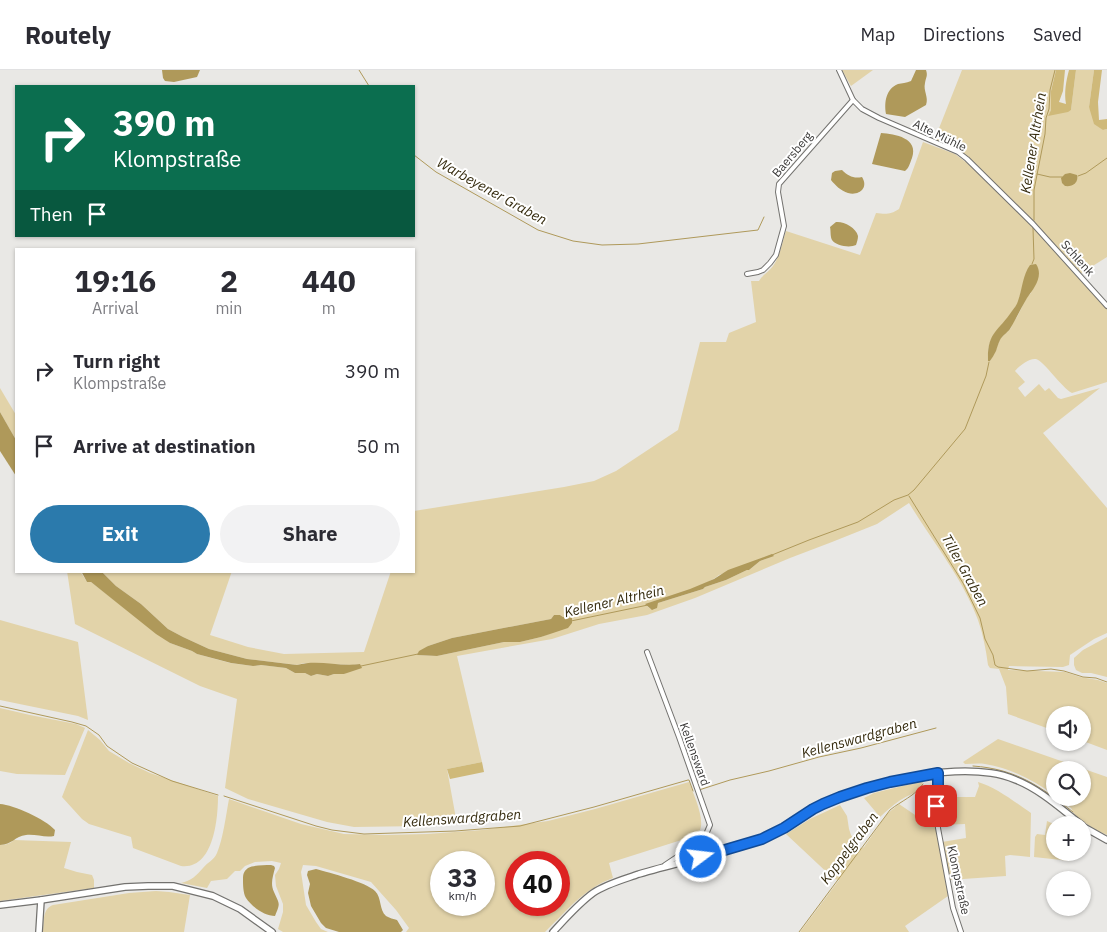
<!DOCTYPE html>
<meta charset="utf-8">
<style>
:root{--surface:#fff;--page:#f2f2f3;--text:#2b2b33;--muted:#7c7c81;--line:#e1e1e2;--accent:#2b7aac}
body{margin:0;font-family:"IBM Plex Sans",sans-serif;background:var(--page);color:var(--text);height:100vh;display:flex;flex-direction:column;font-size:19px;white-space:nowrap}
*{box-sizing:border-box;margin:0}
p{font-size:16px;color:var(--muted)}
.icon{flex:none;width:28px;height:28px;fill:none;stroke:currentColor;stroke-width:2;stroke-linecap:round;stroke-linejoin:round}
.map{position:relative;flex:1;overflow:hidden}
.sheet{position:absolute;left:15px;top:178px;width:400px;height:325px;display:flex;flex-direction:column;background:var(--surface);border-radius:0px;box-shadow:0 1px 4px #0004}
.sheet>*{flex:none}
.guide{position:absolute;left:15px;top:15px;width:400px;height:152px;border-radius:0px;box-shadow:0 1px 4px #0004;background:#0b6e4f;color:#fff;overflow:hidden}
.controls{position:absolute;left:1046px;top:636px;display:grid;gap:10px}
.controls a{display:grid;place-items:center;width:45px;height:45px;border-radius:50%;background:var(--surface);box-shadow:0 1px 4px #0004;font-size:25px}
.speed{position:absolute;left:430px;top:781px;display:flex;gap:10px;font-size:25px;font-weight:700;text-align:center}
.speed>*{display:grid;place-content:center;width:65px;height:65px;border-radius:50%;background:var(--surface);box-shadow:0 1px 4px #0004;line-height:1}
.speed small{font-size:12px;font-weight:400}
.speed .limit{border:8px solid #d22;background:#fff;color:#111}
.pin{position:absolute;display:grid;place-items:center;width:42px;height:42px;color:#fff;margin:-21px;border-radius:10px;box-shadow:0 2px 8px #0006}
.me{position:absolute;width:55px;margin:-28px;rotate:75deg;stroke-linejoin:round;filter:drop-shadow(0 0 4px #0008)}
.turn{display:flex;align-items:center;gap:18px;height:105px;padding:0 15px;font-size:22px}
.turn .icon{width:65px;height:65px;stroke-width:2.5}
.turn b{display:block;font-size:35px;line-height:42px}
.then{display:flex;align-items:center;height:48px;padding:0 15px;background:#0003;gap:10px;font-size:19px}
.eta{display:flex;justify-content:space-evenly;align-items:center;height:85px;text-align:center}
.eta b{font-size:30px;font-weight:700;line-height:35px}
.primary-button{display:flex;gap:10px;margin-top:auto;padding:10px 15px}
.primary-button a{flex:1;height:58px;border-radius:30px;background:var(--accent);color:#fff;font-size:20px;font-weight:700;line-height:58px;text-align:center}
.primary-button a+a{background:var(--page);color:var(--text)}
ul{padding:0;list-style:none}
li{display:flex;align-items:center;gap:15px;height:75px;padding:0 15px}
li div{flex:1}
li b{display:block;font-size:19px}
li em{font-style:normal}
header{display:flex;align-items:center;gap:30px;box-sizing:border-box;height:70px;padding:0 25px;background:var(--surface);border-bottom:1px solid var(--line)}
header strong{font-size:24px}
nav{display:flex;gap:28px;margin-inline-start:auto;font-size:18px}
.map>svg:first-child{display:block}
</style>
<header>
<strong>Routely</strong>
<nav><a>Map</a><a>Directions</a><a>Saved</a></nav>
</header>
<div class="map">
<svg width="1107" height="862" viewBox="0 0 1107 862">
<rect width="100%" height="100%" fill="#e9e8e5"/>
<g fill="#e2d3a9" fill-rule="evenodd">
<path d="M 842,0 L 873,0 L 851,16 Z"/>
<path d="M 962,0 L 1056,0 L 1051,21 L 1051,40 L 1049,45 L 1071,40 L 1076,0 L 1094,0 L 1089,37 L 1103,60 L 1107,59 L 1107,187 L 1080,204 L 971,91 L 934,71 Z"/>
<path d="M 923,72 L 955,84 L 971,96 L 1019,142 L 1107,237 L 1107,312 L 1072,323 C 1061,317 1045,292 1036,289 C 1029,288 1019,296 1015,301 L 1025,312 L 1018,318 L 1025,327 L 1039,314 L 1045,321 L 1049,318 L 1058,328 L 1061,329 L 1100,318 L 1043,363 L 1107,438 L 1107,563 L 1094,569 L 1070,585 L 1069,595 L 1063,597 L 1009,596 L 1008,600 L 1065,602 L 1080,607 L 1098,610 L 1107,613 L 1107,680 L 1083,671 L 1082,645 L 1055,645 L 1055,661 L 1008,644 L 1006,617 L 999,599 L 990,598 L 988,595 C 986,580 983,564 978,550 C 962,507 932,471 909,433 L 877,454 L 832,472 L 790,488 L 695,528 L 647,545 L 599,554 L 552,569 L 457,586 L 482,692 L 447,699 L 457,754 L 423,756 L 354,757 L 327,752 L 248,729 L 225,718 L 237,629 L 200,616 L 75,554 L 67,501 L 80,501 L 87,512 L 91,512 L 170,573 L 192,581 L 197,584 L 230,593 L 253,596 L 261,595 L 286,598 L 295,603 L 305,603 L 311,606 L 317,604 L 328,606 L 334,604 L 344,604 L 360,594 L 353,595 L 304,593 L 297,595 L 247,589 L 209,579 L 183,567 L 168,559 L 141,534 L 116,516 L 101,501 L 232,501 L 210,565 L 248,577 L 284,584 L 364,582 L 391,501 L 414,501 L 414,441 L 564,417 L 594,411 L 616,401 L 678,360 L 700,272 L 726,272 L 729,263 L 756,252 L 751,211 L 759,211 C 762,205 769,202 773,196 C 780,186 782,173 786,161 L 860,185 L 876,143 C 885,144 890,145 899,139 ZM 1022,218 L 1031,223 L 1027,227 L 1017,247 L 1012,254 L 1011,258 L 1000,269 L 995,282 L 990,291 L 988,291 C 987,264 998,263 1011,243 C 1013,240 1016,236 1018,233 C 1020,228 1020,223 1022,218 ZM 773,486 L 760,491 L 749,500 L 747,500 L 726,510 L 705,517 L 703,519 L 658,533 L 655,539 C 651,540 648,538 646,534 C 666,527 703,518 719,505 ZM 554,545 L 560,545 L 563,547 L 553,562 L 541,567 L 520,572 L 504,572 L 437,586 L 417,585 L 428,576 L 452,568 L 551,549 Z"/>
<path d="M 0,318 L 16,345 L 16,370 L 0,342 Z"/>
<path d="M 0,550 L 78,572 L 88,650 L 78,646 L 0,630 Z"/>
<path d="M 1107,567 L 1107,607 L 1091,603 L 1082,603 L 1076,600 L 1074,595 L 1074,588 L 1083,580 Z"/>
<path d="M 0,638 L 30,645 L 76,654 L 85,658 L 65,705 L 17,704 L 0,701 Z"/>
<path d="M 88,660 L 100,670 L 109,681 L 129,693 L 150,703 L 218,726 C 218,748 214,800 181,796 L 133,778 L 131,767 L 89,754 L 82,749 L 62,727 Z"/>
<path d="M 998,669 L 1107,707 L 1107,765 L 1096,760 L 1076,747 L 1071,738 L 1058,728 L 1082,728 L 1082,700 L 1055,700 L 1055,725 C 1033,711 1012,698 985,694 C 979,693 972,694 965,694 L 963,692 Z"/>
<path d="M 923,711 C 921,723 907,725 899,731 C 892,736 886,741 880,747 L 864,728 L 874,723 Z"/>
<path d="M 689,712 C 693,723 705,748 700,760 C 699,762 697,764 694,766 L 609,793 L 613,808 C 583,819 567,841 545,862 L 406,862 L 409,858 L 396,840 L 371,812 L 316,796 L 303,795 L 301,802 L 306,835 L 316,852 L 321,859 L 328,862 L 283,862 L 278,859 L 283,842 L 283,834 L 276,816 L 275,805 L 279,799 L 281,793 L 272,791 L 255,792 L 245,796 L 240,801 L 235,801 L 227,809 L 211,811 L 207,818 L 181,813 C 191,811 197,805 203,798 C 208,792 214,790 217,783 C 223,769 226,745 229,729 L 301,754 L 344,764 L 385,765 L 427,764 L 482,760 L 548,751 L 595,739 ZM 441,792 L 484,792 L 484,835 L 441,835 ZM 516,792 L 559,792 L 559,835 L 516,835 Z"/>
<path d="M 978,712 C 996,717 1016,733 1031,743 L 1030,787 L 1010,785 L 1005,786 L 1006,806 L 949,810 L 942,772 L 966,768 L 965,754 L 940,755 L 939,730 L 942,727 L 975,727 L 979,716 Z"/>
<path d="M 899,734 L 921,749 L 936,756 L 948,826 L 905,856 L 909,862 L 800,862 L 839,810 L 834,809 L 786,764 L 810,749 L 840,735 L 847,746 L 849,759 L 851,765 L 861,779 L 864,777 L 887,744 Z"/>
<path d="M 1047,751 L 1056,755 L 1055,782 L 1072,783 L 1070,791 L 1034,787 L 1035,767 L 1037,764 L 1045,765 Z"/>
<path d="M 14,770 L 71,772 L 64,798 L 77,802 L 92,805 L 94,810 L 94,818 L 0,831 L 0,775 C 5,775 10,774 14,770 Z"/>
<path d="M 156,821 L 169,822 L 190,825 L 184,862 L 43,862 C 44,852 42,839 53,835 L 129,823 Z"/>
</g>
<g fill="#cfb979">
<path d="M 1056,0 L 1065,0 L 1063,21 L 1059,32 L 1066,34 C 1064,23 1066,11 1069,0 L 1076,0 L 1071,40 L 1068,42 L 1048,46 L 1051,40 L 1051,21 Z"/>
<path d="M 1094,0 L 1102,0 L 1098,32 L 1099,50 L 1107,49 L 1107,59 L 1103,60 L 1094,54 L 1089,37 Z"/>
<path d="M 482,692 L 484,702 L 450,709 L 447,699 Z"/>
</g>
<g fill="#af995a">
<path d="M 162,0 L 200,0 L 197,7 L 174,12 L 165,11 L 163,8 Z"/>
<path d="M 916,0 L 926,0 C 928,6 926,7 925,13 C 923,21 929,27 926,35 L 905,47 L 886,44 C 884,32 886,19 898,14 C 902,13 906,13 911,11 Z"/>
<path d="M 881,63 C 895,64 919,68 912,88 C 910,93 909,98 905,101 L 872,94 Z"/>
<path d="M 842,100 C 848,106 854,109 862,107 C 869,118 859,126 848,123 C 841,121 835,115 831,110 L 832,103 L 835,101 Z"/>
<path d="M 1070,103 L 1077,105 C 1079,113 1072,117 1065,116 L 1062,113 L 1061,108 L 1065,104 Z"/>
<path d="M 836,152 C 843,151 856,157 858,166 C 858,169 857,172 856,175 C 850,178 836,176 832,170 C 830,166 831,161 830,157 Z"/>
<path d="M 1036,194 C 1044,206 1034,218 1027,228 C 1021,238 1016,249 1010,259 C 1007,263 1002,266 1000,270 C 998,274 997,278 996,281 C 994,285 992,288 990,291 L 988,291 C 987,262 998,262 1012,241 C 1014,238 1017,235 1018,231 C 1022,220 1023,204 1030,195 Z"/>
<path d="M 0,342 L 16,370 L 16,406 L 0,381 Z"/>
<path d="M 772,484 L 774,486 L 760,491 L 749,500 L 747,500 L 726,510 L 705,517 L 703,519 L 658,533 L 657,538 L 652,540 L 645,534 L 690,519 L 714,509 L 728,500 Z"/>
<path d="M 81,501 L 101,501 L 116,516 L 141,534 L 168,559 L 183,567 L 209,579 L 247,589 L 297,595 C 318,589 339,597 360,594 L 362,598 L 344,604 L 334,604 L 328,606 L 317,604 L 311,606 L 305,603 L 295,603 L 286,598 L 261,595 L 253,596 L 231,593 L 197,584 L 192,581 L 170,573 L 156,564 L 91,512 L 87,512 Z"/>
<path d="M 554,545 L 560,545 L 563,547 L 572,548 L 572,553 L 568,558 L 541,567 L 520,572 L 504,572 L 437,586 L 417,585 L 419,581 L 428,576 L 452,568 L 551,549 Z"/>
<path d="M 0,734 C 14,735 45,749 55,760 L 54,766 C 45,768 36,764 26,765 C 15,766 12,775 0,775 Z"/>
<path d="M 271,795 L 274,796 L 275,798 C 273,806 270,814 274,822 C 279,834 281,832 275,846 C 265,846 252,837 246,828 C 243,823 243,814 243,809 C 243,804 244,801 248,798 C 254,795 264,795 271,795 Z"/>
<path d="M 316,799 C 330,803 366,812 375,821 C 382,828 379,840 386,846 C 389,848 394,849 397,850 L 403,860 L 401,862 L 339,862 L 326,858 L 321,853 L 311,836 L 308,823 L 310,814 L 307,805 L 308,801 Z"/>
</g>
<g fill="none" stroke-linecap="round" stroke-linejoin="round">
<g stroke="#af995a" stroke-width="1">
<path d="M 359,0 L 369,16"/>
<path d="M 414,85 L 436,102 L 538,160 L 573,171 L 602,175 L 638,174 L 758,160 L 764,147"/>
<path d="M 1037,104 L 1050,107 L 1062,107"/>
<path d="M 1078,106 L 1086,103 L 1107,88"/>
<path d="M 1034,150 L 1034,120 L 1045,64 L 1046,48 L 1049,39 L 1050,20 L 1055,0"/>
<path d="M 1032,194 L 1034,189 L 1033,158"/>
<path d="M 909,426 L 963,513 L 980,548 L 985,569 L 993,585 L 995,595 L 998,597 L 1027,601 L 1051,599 L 1064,601 L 1083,607 L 1096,608 L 1107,612"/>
<path d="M 772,485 L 809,470 L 858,452 L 894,430 L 908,425 L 914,420 L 965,359 L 986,306 L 989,292"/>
<path d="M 571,551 L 648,535"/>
<path d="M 361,596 L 418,584"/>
<path d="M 0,636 L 72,652 L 86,656 L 99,665 L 107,676 L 132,693 L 172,711 L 218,725"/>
<path d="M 973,696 C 1016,699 1040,716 1073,742"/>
<path d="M 699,720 L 730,710 L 769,701 L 819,687 L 861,678 L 936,658"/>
<path d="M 224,726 L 316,756 L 332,760 L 364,764 L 455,761 L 520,756 L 594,737 L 688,710 L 689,710 L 693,721"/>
<path d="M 799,862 L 890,740 C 901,731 915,726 923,714"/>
</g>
<g stroke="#73726f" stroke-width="6">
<g id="street">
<path d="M 839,0 L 853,30 L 862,39 L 879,48 L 944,76 L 958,82 L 967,89 L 1033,154 L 1107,236"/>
<path d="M 747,204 L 758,202 L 763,200 L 770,193 L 776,185 L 784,156 L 778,122 L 779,114 L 853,30"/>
<path d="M 647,582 L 679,667 L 710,755 L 704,769 L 665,795"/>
<path d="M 938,703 C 940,722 935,740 938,758 L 953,838 L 961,862"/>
</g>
</g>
<g stroke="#73726f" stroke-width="8">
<g id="secondary">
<path d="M 1082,756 L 1107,770"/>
<path d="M 0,835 L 41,830 L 125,817 L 148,816 L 173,816 L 213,826 L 240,839 L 272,862"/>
<path d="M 39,862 L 41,830"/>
<path d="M 553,862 C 566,848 578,834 593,823 C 606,814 625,809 639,804 C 679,792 720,784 759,770 C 782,763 800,745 821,734 C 832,729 843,726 853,722 C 894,708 948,697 991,703 C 999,704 1009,707 1016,710 C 1041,720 1061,739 1082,755"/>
</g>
</g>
<use href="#street" stroke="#fff" stroke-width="4"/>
<use href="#secondary" stroke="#fff" stroke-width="5.5"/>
</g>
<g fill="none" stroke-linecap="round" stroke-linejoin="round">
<g stroke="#114b97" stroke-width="12">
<path id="route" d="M 701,787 L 762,769 L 784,758 L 813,739 L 823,734 L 840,727 L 867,718 L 890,712 L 938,703 L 938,722 L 936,736"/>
</g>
<use href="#route" stroke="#1a73e8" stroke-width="9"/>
</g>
<g text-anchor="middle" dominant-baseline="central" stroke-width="4" stroke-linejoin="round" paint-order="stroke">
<g font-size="12" fill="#393837" stroke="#fff">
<text transform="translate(940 65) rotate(26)">Alte Mühle</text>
<text transform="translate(792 84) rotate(-50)">Baersberg</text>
<text transform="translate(1078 188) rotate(48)">Schlenk</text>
<text transform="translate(695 684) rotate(70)">Kellensward</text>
<text transform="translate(959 810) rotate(78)">Klompstraße</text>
</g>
<g font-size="14" font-style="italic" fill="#352b0e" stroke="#fff">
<text transform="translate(1033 73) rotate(-81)">Kellener Altrhein</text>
<text transform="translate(492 121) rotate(29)">Warbeyener Graben</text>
<text transform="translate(965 500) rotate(61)">Tiller Graben</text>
<text transform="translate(614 531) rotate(-13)">Kellener Altrhein</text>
<text transform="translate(859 668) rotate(-15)">Kellenswardgraben</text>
<text transform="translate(462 748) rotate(-4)">Kellenswardgraben</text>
<text transform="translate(849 778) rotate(-53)">Koppelgraben</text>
</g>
</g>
</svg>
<div class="controls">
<a><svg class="icon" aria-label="sound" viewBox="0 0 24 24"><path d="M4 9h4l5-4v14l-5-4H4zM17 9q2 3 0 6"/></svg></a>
<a><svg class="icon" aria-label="search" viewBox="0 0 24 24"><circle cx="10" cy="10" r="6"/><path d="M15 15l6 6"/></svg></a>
<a>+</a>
<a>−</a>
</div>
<div class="speed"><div>33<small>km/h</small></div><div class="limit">40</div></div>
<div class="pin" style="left:936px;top:736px;background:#d93025"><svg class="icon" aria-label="arrive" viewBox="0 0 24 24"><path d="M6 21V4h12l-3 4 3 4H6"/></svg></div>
<svg class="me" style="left:701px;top:787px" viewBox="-20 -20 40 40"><circle r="17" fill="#1a73e8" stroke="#fff" stroke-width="3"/><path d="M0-11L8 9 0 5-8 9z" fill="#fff"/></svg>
<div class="guide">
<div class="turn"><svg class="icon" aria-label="right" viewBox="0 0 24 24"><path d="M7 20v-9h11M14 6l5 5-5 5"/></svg><div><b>390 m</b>Klompstraße</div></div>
<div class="then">Then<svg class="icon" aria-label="arrive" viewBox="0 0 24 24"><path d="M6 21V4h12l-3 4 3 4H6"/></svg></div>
</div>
<section class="sheet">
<div class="eta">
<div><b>19:16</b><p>Arrival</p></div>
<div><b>2</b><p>min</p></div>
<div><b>440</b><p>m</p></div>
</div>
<ul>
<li><svg class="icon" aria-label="right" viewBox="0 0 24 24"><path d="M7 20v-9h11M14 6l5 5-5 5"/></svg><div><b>Turn right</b><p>Klompstraße</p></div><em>390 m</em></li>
<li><svg class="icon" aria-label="arrive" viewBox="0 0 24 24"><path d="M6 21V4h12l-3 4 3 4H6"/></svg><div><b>Arrive at destination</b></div><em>50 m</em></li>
</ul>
<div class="primary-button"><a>Exit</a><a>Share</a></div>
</section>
</div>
